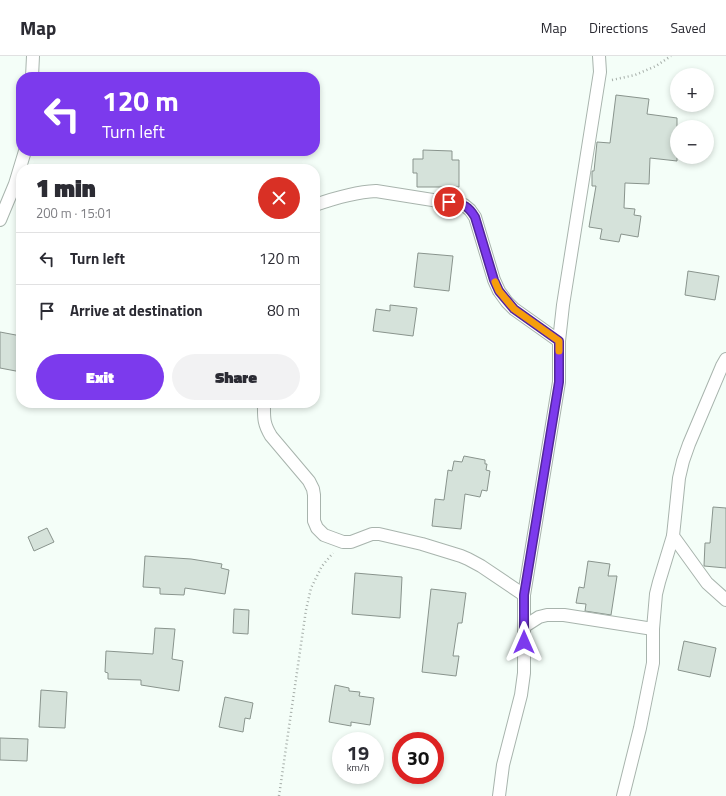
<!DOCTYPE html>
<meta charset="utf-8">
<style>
:root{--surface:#fff;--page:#f2f2f3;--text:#2b2b33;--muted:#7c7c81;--line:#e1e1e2;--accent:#7c3aed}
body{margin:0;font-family:"Titillium Web",sans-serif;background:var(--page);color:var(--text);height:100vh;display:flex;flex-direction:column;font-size:15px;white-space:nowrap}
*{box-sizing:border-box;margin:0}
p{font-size:13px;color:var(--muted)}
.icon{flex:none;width:22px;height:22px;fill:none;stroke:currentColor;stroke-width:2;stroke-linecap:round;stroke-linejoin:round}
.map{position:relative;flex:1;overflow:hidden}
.side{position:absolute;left:16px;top:108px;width:304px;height:244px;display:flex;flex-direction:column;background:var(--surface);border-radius:16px;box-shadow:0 2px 6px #0003}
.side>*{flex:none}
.banner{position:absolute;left:16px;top:16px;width:304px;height:84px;border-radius:16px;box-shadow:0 2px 6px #0003;background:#7c3aed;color:#fff;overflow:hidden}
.buttons{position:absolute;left:670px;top:12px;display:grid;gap:8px}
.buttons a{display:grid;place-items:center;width:44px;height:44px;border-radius:50%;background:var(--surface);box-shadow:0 2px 6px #0003;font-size:20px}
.speed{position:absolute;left:332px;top:676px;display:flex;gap:8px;font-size:20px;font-weight:700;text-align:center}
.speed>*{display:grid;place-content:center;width:52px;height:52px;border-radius:50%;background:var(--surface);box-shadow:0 2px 6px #0003;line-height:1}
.speed small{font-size:10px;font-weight:400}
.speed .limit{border:6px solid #d22;background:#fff;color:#111}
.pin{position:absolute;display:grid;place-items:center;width:34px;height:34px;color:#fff;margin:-17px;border:2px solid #fff;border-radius:50%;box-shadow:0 1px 4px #0007}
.me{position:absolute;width:44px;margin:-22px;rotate:0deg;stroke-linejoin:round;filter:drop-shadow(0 0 3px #0008)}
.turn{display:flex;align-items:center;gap:14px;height:84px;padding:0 20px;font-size:18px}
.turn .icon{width:52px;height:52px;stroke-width:2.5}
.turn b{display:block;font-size:28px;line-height:34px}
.round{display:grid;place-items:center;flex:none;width:42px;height:42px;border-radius:21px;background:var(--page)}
.headline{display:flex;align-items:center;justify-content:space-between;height:68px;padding:0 20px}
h1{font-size:24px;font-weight:800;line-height:30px}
.button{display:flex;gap:8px;margin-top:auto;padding:8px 20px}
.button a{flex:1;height:46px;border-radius:24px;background:var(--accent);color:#fff;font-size:16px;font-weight:800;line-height:46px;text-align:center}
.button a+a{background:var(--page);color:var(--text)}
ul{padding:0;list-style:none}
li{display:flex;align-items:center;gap:12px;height:52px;padding:0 20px;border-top:1px solid var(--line)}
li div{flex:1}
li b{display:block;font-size:15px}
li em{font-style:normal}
header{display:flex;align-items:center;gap:24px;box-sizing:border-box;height:56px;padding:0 20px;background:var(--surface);border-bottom:1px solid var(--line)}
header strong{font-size:19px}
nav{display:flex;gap:22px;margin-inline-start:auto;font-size:14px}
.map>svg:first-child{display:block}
</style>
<header>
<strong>Map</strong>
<nav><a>Map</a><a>Directions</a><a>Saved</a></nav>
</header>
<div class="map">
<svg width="726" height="740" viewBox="0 0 726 740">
<rect width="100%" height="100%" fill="#f4fef8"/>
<g fill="#d5e2da" stroke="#89948d">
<path d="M 616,39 L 649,43 L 647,58 L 677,62 L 677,105 L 650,102 L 649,128 L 625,127 L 624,152 L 635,153 L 634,159 L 641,160 L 638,181 L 621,178 L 619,186 L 600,183 L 602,173 L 589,171 L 596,130 L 592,130 L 592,115 L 594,115 L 597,86 L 610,87 Z"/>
<path d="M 423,94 L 452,95 L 452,104 L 459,104 L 459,131 L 417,131 L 417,117 L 413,117 L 413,103 L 423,103 Z"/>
<path d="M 418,197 L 453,200 L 449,235 L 414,231 Z"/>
<path d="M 688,215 L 719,220 L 715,244 L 685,239 Z"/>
<path d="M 390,249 L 417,252 L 413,280 L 373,275 L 376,253 L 390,255 Z"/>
<path d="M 0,276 L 21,280 L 21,316 L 0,312 Z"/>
<path d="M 464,400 L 485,404 L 485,408 L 487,408 L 486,414 L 490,415 L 487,435 L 482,434 L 480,441 L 465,438 L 461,473 L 432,470 L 435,443 L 444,444 L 448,414 L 452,415 L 454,405 L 462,406 Z"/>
<path d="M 713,451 L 726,452 L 726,512 L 704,510 L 705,487 L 710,487 Z"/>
<path d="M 47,472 L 54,486 L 34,495 L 28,481 Z"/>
<path d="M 145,500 L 191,503 L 222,508 L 221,512 L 229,514 L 225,538 L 185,532 L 184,539 L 160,538 L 160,532 L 143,531 Z"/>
<path d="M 588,505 L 610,508 L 608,520 L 617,520 L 611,559 L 585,555 L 586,548 L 576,547 L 579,531 L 584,532 Z"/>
<path d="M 355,517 L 402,521 L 400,562 L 352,558 Z"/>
<path d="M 431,533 L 466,537 L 462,567 L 458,567 L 453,600 L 459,600 L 456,620 L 422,616 Z"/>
<path d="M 234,553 L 249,554 L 248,578 L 233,577 Z"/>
<path d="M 155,572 L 175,573 L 172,603 L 183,605 L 179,635 L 141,629 L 141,624 L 108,623 L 108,617 L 105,616 L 106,595 L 153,598 Z"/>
<path d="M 684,585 L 716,592 L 710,621 L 678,614 Z"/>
<path d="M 335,629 L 349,632 L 349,635 L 360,636 L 359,640 L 374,642 L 370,669 L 351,666 L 351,670 L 329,666 Z"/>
<path d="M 41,634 L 67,636 L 65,672 L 39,671 Z"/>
<path d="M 225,641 L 253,647 L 250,663 L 245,662 L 243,676 L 219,671 Z"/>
<path d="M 0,682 L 28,683 L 27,705 L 0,704 Z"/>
</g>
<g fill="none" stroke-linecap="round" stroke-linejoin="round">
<g stroke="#a8b4ad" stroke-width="14">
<g id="minor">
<path d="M 32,21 L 33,0"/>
<path d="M 315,149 C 335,142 355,136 376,135 L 464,149 L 470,154 L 475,161 L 494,224 L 499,235 L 507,246 L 514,253 L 559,285"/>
<path d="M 0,164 L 15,128 L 25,95"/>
<path d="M 726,303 L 722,310 L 689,388 L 683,405 L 679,422 L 673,480 L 707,527 L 726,544"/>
<path d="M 264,347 C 264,361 263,367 271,380 L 309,425 L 313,433 L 314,439 L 314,465 L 317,472 L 324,479 L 343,486 L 351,486 L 372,478 L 379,478 L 422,488 L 461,500 L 468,503 L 481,510 L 524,539"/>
<path d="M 525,570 L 539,561 L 547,559 L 564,559 L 653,573"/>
<path d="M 499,740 L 503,709 L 521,639 L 524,617 L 524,539 L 559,326 L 559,285 L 563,249 L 600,16 L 599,0"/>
<path d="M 623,740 L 640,672 L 653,607 L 653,573 L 656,538 L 659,526 L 673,480"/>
</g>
</g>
<g stroke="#a6aea9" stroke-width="2.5" stroke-dasharray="1 3" stroke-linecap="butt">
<path d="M 612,24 L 635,19 L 656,10 L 671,0"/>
<path d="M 279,740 L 306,554 L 311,532 L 322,510 L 333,497"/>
</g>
<use href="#minor" stroke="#fff" stroke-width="12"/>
</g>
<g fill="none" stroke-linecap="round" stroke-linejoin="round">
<g stroke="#51269a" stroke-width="10">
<path id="route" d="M 449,146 C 463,149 467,148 475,161 L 494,224 L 499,235 L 514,253 L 559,285 L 559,326 L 524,539 L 524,586"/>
</g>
<use href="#route" stroke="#7c3aed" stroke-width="7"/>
<path stroke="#f59e0b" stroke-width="7" d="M 495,226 L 499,235 L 514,253 L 559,285 L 559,295"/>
</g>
</svg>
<div class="buttons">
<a>+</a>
<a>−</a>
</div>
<div class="speed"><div>19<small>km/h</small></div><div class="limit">30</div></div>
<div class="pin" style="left:449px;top:146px;background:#d93025"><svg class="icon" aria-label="arrive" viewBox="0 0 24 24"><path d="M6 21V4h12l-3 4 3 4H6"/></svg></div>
<svg class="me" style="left:524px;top:586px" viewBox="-20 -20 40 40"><path d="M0-17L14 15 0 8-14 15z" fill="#7c3aed" stroke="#fff" stroke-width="4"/></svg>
<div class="banner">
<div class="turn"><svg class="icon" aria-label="left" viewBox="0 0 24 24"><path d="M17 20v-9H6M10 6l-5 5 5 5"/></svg><div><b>120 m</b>Turn left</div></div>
</div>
<section class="side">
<div class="headline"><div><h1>1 min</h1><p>200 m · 15:01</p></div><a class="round" style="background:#d93025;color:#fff"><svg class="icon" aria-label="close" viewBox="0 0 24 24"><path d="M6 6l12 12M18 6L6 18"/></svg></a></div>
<ul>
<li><svg class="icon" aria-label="left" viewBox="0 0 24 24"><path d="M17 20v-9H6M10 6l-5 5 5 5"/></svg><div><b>Turn left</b></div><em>120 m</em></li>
<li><svg class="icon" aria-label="arrive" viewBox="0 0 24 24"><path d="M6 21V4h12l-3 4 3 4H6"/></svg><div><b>Arrive at destination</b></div><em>80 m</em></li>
</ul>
<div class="button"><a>Exit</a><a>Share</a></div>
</section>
</div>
